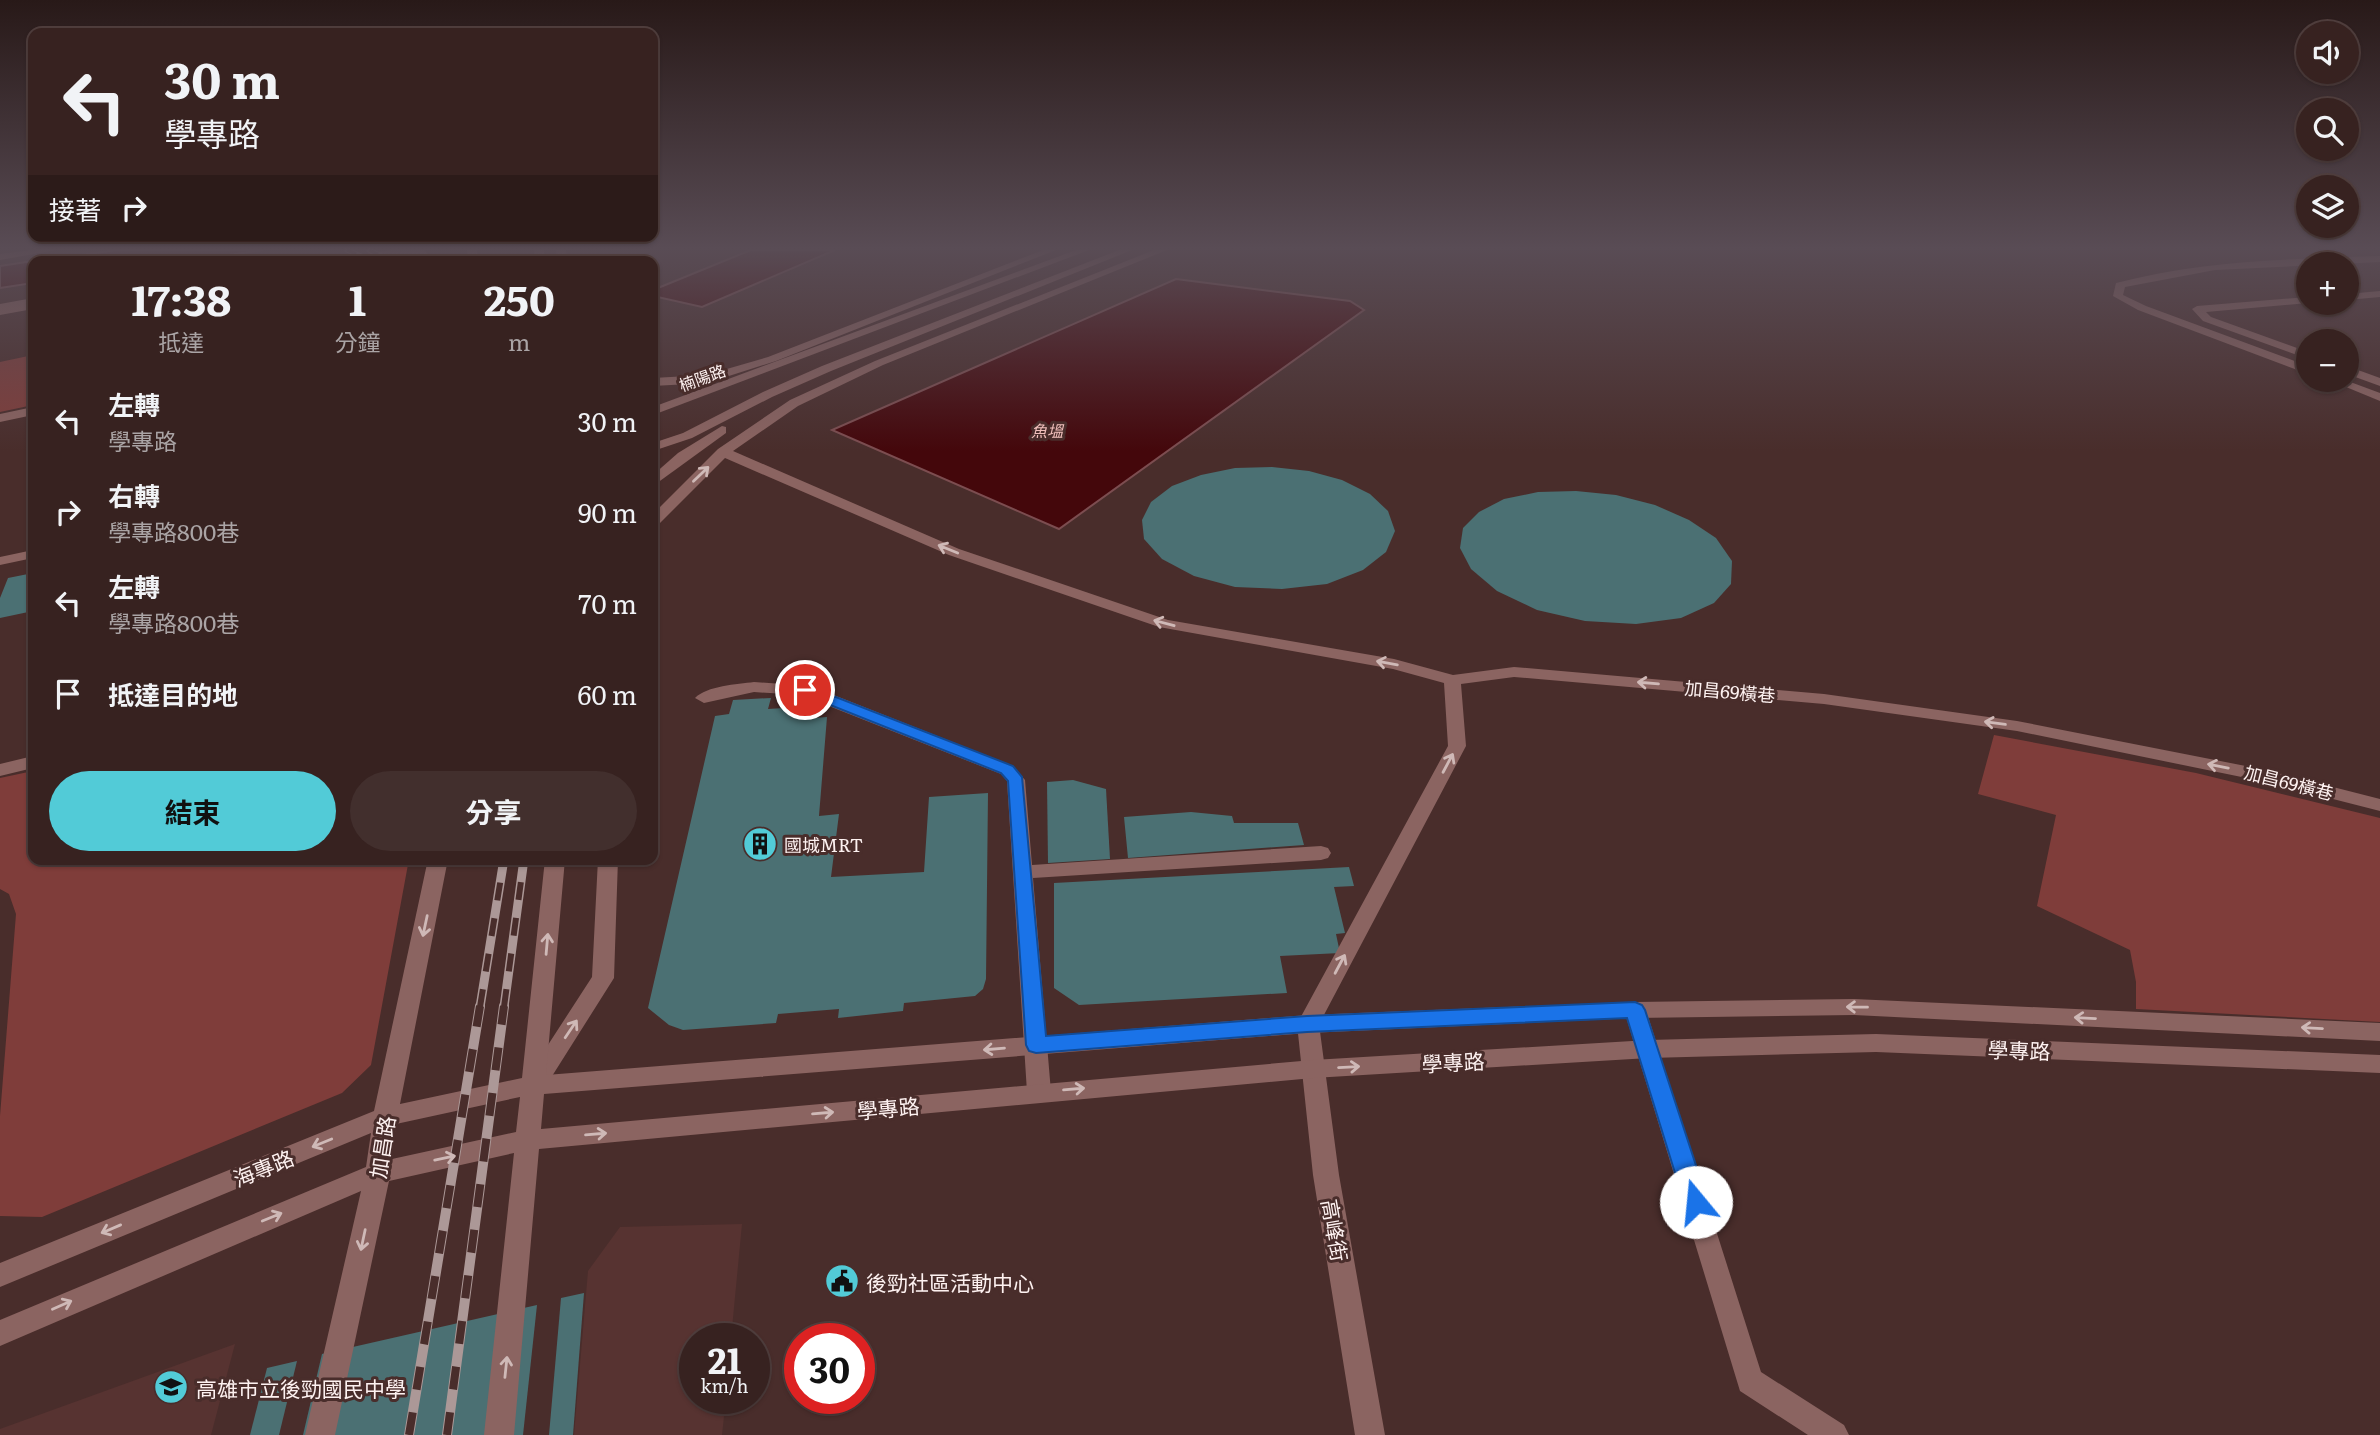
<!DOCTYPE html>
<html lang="zh-TW">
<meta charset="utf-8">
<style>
:root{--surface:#372220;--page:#422f2d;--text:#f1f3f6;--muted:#aaa4a5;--line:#513f3e;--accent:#52cbd7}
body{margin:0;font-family:Literata,"Noto Sans TC",serif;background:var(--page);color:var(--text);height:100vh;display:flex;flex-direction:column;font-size:26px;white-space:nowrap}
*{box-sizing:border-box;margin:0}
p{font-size:23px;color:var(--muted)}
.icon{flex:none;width:38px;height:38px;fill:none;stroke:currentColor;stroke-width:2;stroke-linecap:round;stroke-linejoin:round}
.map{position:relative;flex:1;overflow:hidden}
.sheet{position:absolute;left:28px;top:256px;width:630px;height:609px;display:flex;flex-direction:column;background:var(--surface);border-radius:14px;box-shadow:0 2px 5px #0004,0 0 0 2px var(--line)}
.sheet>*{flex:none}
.guide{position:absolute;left:28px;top:28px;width:630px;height:214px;border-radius:14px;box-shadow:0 2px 5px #0004,0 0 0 2px var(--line);background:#372220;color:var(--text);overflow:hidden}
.controls{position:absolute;left:2296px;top:21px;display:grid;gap:14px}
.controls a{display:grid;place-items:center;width:63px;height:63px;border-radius:50%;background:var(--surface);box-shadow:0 2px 5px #0004,0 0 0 2px var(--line);font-size:35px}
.speed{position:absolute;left:679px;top:1323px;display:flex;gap:14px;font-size:35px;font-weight:700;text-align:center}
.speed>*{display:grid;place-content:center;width:91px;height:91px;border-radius:50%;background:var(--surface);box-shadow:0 2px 5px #0004,0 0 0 2px var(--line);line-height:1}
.speed small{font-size:18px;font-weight:400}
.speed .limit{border:10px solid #d22;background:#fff;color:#111}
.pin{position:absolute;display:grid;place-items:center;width:60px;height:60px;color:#fff;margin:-30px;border:4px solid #fff;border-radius:50%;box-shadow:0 2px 7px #0007}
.me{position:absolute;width:77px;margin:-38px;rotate:343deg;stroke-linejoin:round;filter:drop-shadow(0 0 5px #0008)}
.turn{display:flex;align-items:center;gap:24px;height:147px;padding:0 21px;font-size:32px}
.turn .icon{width:91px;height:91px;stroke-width:2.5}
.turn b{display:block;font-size:49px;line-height:60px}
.then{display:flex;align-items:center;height:66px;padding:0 21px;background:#0003;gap:14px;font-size:26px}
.eta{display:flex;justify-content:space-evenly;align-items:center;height:119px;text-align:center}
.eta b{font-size:42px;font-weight:700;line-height:49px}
.cta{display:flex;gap:14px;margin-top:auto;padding:14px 21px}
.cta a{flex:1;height:80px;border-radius:42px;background:var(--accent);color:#111;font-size:28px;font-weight:700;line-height:80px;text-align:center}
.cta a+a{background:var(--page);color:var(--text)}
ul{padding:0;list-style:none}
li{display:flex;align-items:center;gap:21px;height:91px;padding:0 21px}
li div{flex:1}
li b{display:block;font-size:26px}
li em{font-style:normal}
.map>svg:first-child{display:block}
</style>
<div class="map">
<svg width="2380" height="1435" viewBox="0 0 2380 1435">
<rect width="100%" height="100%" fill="#492d2b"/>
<g fill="#573331">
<path d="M 742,1224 L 731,1339 L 695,1339 L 695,1398 L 726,1398 L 722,1435 L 574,1435 L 588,1271 L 620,1227 Z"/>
<path d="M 235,1344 L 211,1435 L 0,1435 L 0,1429 Z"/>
</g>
<g fill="#7f3d3a">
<path d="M 33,355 L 33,405 L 0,412 L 0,362 Z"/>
<path d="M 1994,735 L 2196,773 L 2380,818 L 2380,1022 L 2136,1009 L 2136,982 L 2130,950 L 2037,906 L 2056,815 L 1978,794 Z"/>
<path d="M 33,771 L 33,859 L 409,859 L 371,1065 L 342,1093 L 42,1217 L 0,1216 L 0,1116 L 16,914 L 9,894 L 0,889 L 0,778 Z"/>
</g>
<g fill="#44070b" stroke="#7c4d50" stroke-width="2">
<path d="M 117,250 L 263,250 L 187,261 L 39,261 Z"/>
<path d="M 751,250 L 835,250 L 702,307 L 653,296 L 653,290 Z"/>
<path d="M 33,261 L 33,283 L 0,288 L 0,266 Z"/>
<path d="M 1176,279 L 1350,301 L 1364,310 L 1059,529 L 832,430 Z"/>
</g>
<g fill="#4b7073">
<path d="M 1272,467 L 1309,471 L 1342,480 L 1370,494 L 1388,511 L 1395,531 L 1386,552 L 1363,570 L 1327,584 L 1282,589 L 1235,587 L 1194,576 L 1162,559 L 1144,539 L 1142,520 L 1151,502 L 1172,486 L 1201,475 L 1235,468 Z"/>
<path d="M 1576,491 L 1616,495 L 1655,505 L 1689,520 L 1716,538 L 1732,561 L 1731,584 L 1714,603 L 1681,618 L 1636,624 L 1585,621 L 1537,610 L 1497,591 L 1471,569 L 1460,548 L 1463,528 L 1479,512 L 1504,499 L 1538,492 Z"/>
<path d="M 33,573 L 33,611 L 0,618 L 0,598 L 8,578 Z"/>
<path d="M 771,698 L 768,709 L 815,706 L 814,718 L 827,717 L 819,816 L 839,814 L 831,877 L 924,872 L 929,797 L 988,793 L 986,979 L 983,989 L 975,996 L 904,1003 L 903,1011 L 838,1018 L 839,1009 L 778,1014 L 776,1023 L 683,1030 L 669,1025 L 648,1008 L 715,716 L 729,714 L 733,700 Z"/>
<path d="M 1073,780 L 1106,789 L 1110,859 L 1048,863 L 1047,782 Z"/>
<path d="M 1191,812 L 1232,816 L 1234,823 L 1298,823 L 1304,845 L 1128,858 L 1124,817 Z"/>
<path d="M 1349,867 L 1354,886 L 1334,887 L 1345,933 L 1336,934 L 1340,953 L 1280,956 L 1287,993 L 1079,1005 L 1054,988 L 1054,883 Z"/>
<path d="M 584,1293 L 573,1435 L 549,1435 L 561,1298 Z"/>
<path d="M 537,1305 L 523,1435 L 303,1435 L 322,1354 Z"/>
<path d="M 297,1361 L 279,1435 L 250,1435 L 267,1368 Z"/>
</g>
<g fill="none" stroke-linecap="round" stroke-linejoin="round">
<g fill="#8b6461" fill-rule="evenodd">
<path d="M 391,250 L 424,250 L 435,261 L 425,261 L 421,256 L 322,261 Z"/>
<path d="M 556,250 L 566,250 L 567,261 L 557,261 Z"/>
<path d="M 1043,250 L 1056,250 L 776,361 L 707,383 L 653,386 L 653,378 L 706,375 L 768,357 Z"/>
<path d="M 1154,250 L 1167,250 L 883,365 L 798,406 L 733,451 L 959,549 L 1168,620 L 1394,659 L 1453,675 L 1514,667 L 1824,694 L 2017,721 L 2266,770 L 2380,799 L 2380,811 L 2266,782 L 2017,731 L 1824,704 L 1514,677 L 1461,684 L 1466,746 L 1316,1030 L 1308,1033 L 1300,1030 L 1297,1024 L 1448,746 L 1444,683 L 1393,669 L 1159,627 L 949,555 L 725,458 L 658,525 L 653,526 L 653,514 L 718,449 L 790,400 L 875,361 Z"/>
<path d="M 2380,256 L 2380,262 L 2215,270 L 2125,287 L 2123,295 L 2146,306 L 2308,366 L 2308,374 L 2138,310 L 2113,296 L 2116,283 C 2203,260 2291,259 2380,256 Z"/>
<path d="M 2380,291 L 2380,297 L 2347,300 L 2347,294 Z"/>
<path d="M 2308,297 L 2308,303 L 2206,312 L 2211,317 L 2308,352 L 2308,359 L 2203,321 L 2192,309 L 2197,306 Z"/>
<path d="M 33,298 L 33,304 L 0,310 L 0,304 Z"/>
<path d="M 2347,366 L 2380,378 L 2380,386 L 2347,374 Z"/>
<path d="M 2329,380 L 2345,380 L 2380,393 L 2380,401 Z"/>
<path d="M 33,407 L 33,415 L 0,422 L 0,414 Z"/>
<path d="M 33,550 L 33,558 L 0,565 L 0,557 Z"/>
<path d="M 754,682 L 811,686 L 1013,766 L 1025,780 L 1032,865 L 1321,846 L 1328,848 L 1331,853 L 1328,858 L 1321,860 L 1033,878 L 1051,1092 L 1047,1099 L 1039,1101 L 1031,1099 L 1027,1092 L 1007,781 L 1001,774 L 801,695 L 754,692 L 704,703 L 695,698 C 707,686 737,684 754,682 Z"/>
<path d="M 33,756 L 33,768 L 0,776 L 0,764 Z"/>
<path d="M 598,859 L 618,859 L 614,978 L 542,1092 L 534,1094 L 526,1092 L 522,1085 L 592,977 Z"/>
</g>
<g fill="#8b6461" fill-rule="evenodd">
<path d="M 32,250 L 56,250 L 0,260 L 0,254 Z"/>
<path d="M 33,303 L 33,309 L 0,315 L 0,309 Z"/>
<path d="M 1635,1002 L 1643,1004 L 1646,1010 L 1761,1372 L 1844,1425 L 1849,1435 L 1808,1435 L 1740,1391 L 1624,1010 L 1627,1004 Z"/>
<path d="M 1308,1015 L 1316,1018 L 1319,1024 L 1339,1175 L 1385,1435 L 1355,1435 L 1313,1175 L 1297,1024 L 1300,1018 Z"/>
</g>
<g fill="#8b6461" fill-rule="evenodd">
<path d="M 467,250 L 477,250 L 478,261 L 468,261 Z"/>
<path d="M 534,250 L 544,250 L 545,261 L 535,261 Z"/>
<path d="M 1076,250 L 1089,250 L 653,415 L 653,407 Z"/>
<path d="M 1119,250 L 1132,250 L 831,371 L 772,397 L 692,438 L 653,451 L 653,443 L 683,433 L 763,392 L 822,366 Z"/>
<path d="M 722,426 L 726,427 L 726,433 L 653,486 L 653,475 L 678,453 Z"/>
<path d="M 428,859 L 448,859 L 400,1104 L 522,1078 L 545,859 L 565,859 L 546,1075 L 1308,1015 L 1635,1002 L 1854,999 L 2380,1023 L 2380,1041 L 1854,1015 L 1635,1018 L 1308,1033 L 544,1094 L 541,1129 L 1313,1060 L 1649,1040 L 1876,1034 L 2380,1055 L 2380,1073 L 1876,1052 L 1649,1058 L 1313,1078 L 539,1149 L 514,1435 L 484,1435 L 514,1153 L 389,1181 L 335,1435 L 305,1435 L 361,1191 L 0,1346 L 0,1320 L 366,1167 L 371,1133 L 0,1287 L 0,1263 L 374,1111 ZM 520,1097 L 516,1132 L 392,1159 L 396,1124 Z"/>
</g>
<g stroke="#ac9897" stroke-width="5">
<g id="rail-far2">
<path d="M 347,250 L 373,261"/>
<path d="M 369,250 L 392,261"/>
</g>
</g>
<g stroke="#ac9897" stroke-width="9">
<g id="rail-far1">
<path d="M 480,1007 L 504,859"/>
<path d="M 504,1007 L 524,859"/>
</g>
</g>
<g stroke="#ac9897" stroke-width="10">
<g id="rail">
<path d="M 409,1435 L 480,1006"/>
<path d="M 447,1435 L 504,1006"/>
</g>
</g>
<use href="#rail-far2" stroke="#492d2b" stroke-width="3.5" stroke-dasharray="10" stroke-linecap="butt"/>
<use href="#rail-far1" stroke="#492d2b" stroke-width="6" stroke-dasharray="18" stroke-linecap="butt"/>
<use href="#rail" stroke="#492d2b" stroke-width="8" stroke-dasharray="23" stroke-linecap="butt"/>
</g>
<defs><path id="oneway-shaft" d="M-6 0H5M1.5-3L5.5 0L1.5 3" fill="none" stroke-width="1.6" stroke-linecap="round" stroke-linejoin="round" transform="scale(1.75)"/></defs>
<g stroke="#cfb9b7">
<use href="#oneway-shaft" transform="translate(701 474) rotate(-44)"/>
<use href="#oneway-shaft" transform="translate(948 549) rotate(-158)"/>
<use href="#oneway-shaft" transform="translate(1164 623) rotate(-165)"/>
<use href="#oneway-shaft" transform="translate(1387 663) rotate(-170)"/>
<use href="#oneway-shaft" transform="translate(1648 683) rotate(-175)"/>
<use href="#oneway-shaft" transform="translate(1995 723) rotate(-172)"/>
<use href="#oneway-shaft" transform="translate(1448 763) rotate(-62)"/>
<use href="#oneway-shaft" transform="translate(2218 766) rotate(-169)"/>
<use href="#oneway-shaft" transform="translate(425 926) rotate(102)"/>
<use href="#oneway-shaft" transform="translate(547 944) rotate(-85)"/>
<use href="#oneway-shaft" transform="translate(1340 964) rotate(-62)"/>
<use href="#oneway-shaft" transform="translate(1857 1007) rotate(-179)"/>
<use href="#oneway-shaft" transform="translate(2085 1018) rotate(-177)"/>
<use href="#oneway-shaft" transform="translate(2312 1028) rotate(-177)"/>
<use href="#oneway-shaft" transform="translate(571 1029) rotate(-56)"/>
<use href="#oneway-shaft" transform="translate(994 1049) rotate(175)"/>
<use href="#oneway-shaft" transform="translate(1349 1067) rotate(-3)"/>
<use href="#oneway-shaft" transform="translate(1074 1089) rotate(-5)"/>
<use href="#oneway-shaft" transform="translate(823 1113) rotate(-5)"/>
<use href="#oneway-shaft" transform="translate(596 1134) rotate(-5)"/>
<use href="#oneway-shaft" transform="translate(322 1143) rotate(158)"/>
<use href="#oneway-shaft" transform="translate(445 1158) rotate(-12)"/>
<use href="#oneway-shaft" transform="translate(272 1217) rotate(-22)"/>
<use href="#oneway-shaft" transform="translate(111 1229) rotate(157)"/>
<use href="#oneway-shaft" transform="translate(363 1240) rotate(102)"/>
<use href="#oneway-shaft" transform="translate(62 1305) rotate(-24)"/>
<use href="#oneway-shaft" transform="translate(506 1367) rotate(-84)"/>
</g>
<linearGradient id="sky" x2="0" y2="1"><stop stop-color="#281918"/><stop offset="0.55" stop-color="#594c55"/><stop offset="1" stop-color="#594c55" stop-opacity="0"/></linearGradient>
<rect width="2380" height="451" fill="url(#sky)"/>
<path fill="#1a73e8" stroke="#114b97" stroke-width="2" d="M 805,685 L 1013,766 L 1022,777 L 1046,1036 L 1307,1016 L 1635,1002 L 1642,1005 L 1645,1010 L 1708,1202 L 1704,1209 L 1696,1212 L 1688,1209 L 1684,1202 L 1627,1018 L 1307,1032 L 1036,1053 L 1029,1051 L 1026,1045 L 1008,781 L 1001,773 L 800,693 L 800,687 Z"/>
<defs>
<g id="building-disc" transform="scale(1.75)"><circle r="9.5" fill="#52cbd7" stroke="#492d2b"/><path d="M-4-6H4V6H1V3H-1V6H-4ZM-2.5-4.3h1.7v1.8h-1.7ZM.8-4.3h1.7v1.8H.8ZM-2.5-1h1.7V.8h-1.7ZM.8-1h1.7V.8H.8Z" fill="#111"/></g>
<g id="civic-disc" transform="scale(1.75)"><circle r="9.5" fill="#52cbd7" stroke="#492d2b"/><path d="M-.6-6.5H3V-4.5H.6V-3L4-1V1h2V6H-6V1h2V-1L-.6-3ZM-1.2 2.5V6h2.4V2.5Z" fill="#111"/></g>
<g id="school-disc" transform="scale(1.75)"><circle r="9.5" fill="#52cbd7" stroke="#492d2b"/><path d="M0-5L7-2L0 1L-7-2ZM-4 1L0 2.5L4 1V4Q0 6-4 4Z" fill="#111"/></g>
</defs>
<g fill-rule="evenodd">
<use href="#building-disc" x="760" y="844"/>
<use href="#civic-disc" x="842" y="1281"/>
<use href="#school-disc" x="171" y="1387"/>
</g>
<g text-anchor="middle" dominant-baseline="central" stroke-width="6" stroke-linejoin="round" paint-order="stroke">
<g font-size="16" fill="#fdf1f0" stroke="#492d2b">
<text transform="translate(702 377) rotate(-20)">楠陽路</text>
</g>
<g font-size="16" font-style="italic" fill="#f0bfbb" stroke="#492d2b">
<text x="1047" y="430">魚塭</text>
</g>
<g font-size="18" fill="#fdf1f0" stroke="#492d2b">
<text transform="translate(1730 691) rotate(5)">加昌69橫巷</text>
<text transform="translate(2289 782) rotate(14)">加昌69橫巷</text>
</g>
<g font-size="18" fill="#fdf1f0" stroke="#492d2b" text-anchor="start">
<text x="784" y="844">國城MRT</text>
</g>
<g font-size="21" fill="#fdf1f0" stroke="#492d2b">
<text transform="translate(2019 1049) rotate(2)">學專路</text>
<text transform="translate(1453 1061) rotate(-3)">學專路</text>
<text transform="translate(888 1107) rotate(-5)">學專路</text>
<text transform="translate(381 1147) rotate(-81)">加昌路</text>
<text transform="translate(263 1167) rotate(-22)">海專路</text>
<text transform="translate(1336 1230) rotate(80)">高峰街</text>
</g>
<g font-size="21" fill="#fdf1f0" stroke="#492d2b" text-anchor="start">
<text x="866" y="1281">後勁社區活動中心</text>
<text x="196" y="1387">高雄市立後勁國民中學</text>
</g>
</g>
</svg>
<div class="controls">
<a><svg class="icon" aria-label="sound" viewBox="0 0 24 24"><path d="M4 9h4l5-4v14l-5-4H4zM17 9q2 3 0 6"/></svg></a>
<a><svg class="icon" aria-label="search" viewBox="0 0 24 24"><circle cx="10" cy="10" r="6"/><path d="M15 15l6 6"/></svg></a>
<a><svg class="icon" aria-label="layers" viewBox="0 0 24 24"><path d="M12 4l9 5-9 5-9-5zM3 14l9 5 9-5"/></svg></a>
<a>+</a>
<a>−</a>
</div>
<div class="speed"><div>21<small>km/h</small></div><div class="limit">30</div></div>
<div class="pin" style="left:805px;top:690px;background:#d93025"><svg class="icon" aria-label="arrive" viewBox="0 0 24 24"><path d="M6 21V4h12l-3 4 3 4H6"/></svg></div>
<svg class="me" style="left:1696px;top:1202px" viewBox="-20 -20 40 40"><circle r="19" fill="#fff"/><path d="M0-13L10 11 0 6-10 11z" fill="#1a73e8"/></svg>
<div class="guide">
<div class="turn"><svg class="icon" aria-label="left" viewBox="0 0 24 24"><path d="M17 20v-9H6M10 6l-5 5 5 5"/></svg><div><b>30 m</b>學專路</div></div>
<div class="then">接著<svg class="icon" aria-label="right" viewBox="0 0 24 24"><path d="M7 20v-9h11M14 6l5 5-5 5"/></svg></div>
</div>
<section class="sheet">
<div class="eta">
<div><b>17:38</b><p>抵達</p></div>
<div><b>1</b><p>分鐘</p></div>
<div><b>250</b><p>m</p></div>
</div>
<ul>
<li><svg class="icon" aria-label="left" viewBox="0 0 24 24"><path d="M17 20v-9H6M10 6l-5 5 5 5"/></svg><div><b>左轉</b><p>學專路</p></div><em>30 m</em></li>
<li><svg class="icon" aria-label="right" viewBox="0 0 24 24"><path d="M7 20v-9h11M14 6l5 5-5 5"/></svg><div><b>右轉</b><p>學專路800巷</p></div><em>90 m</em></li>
<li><svg class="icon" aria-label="left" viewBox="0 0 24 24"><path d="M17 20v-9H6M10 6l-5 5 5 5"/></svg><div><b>左轉</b><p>學專路800巷</p></div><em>70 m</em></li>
<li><svg class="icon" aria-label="arrive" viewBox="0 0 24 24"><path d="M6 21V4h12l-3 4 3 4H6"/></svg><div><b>抵達目的地</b></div><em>60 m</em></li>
</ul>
<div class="cta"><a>結束</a><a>分享</a></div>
</section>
</div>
